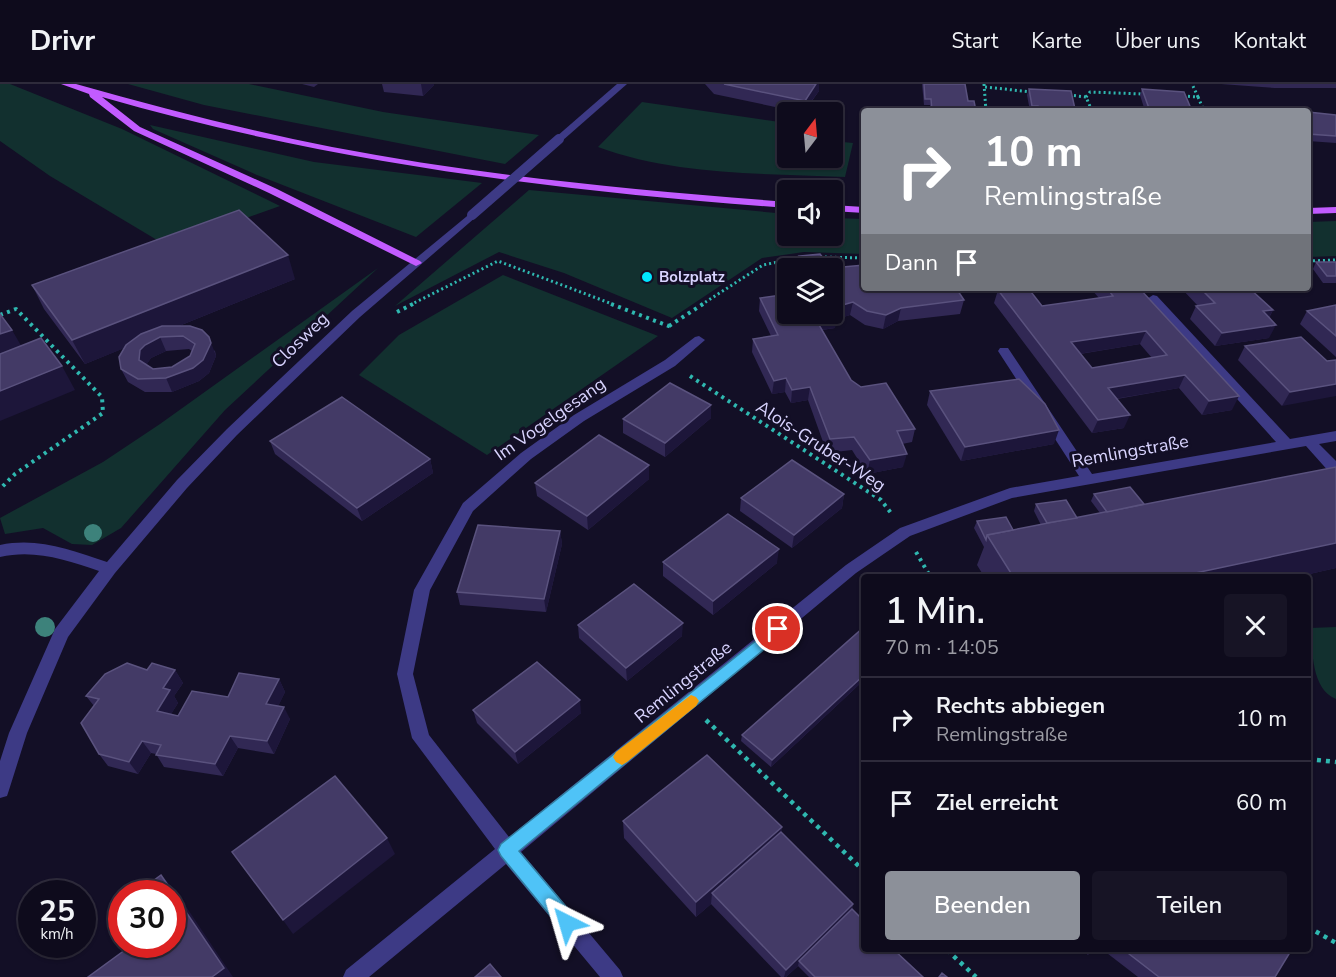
<!DOCTYPE html>
<html lang="de">
<meta charset="utf-8">
<style>
:root{--surface:#0e0b1c;--page:#171425;--text:#f1f3f6;--muted:#9b9ba3;--line:#2e2b3b;--accent:#8c9099}
body{margin:0;font-family:"Nunito Sans",sans-serif;background:var(--page);color:var(--text);height:100vh;display:flex;flex-direction:column;font-size:22px;white-space:nowrap}
*{box-sizing:border-box;margin:0}
p{font-size:20px;color:var(--muted)}
.icon{flex:none;width:33px;height:33px;fill:none;stroke:currentColor;stroke-width:2;stroke-linecap:round;stroke-linejoin:round}
.map{position:relative;flex:1;overflow:hidden}
.panel{position:absolute;left:861px;top:490px;width:450px;height:378px;display:flex;flex-direction:column;background:var(--surface);border-radius:6px;box-shadow:0 2px 4px #0004,0 0 0 2px var(--line)}
.panel>*{flex:none}
.guide{position:absolute;left:861px;top:24px;width:450px;height:183px;border-radius:6px;box-shadow:0 2px 4px #0004,0 0 0 2px var(--line);background:#8c9099;color:#fff;overflow:hidden}
.needle{width:39px;rotate:16deg}
.buttons{position:absolute;left:777px;top:18px;display:grid;gap:12px}
.buttons a{display:grid;place-items:center;width:66px;height:66px;border-radius:6px;background:var(--surface);box-shadow:0 2px 4px #0004,0 0 0 2px var(--line);font-size:30px}
.speed{position:absolute;left:18px;top:796px;display:flex;gap:12px;font-size:30px;font-weight:700;text-align:center}
.speed>*{display:grid;place-content:center;width:78px;height:78px;border-radius:50%;background:var(--surface);box-shadow:0 2px 4px #0004,0 0 0 2px var(--line);line-height:1}
.speed small{font-size:15px;font-weight:400}
.speed .limit{border:9px solid #d22;background:#fff;color:#111}
.pin{position:absolute;display:grid;place-items:center;width:51px;height:51px;color:#fff;margin:-26px;border:3px solid #fff;border-radius:50%;box-shadow:0 2px 6px #0007}
.me{position:absolute;width:66px;margin:-33px;rotate:320deg;stroke-linejoin:round;filter:drop-shadow(0 0 4px #0008)}
.turn{display:flex;align-items:center;gap:21px;height:126px;padding:0 24px;font-size:27px}
.turn .icon{width:78px;height:78px;stroke-width:2.5}
.turn b{display:block;font-size:42px;line-height:51px}
.then{display:flex;align-items:center;height:57px;padding:0 24px;background:#0003;gap:12px;font-size:22px}
.round{display:grid;place-items:center;flex:none;width:63px;height:63px;border-radius:6px;background:var(--page)}
.overview{display:flex;align-items:center;justify-content:space-between;height:102px;padding:0 24px}
h1{font-size:36px;font-weight:600;line-height:45px}
.button{display:flex;gap:12px;margin-top:auto;padding:12px 24px}
.button a{flex:1;height:69px;border-radius:6px;background:var(--accent);color:#fff;font-size:24px;font-weight:600;line-height:69px;text-align:center}
.button a+a{background:var(--page);color:var(--text)}
ul{padding:0;list-style:none}
li{display:flex;align-items:center;gap:18px;height:84px;padding:0 24px;border-top:2px solid var(--line)}
li div{flex:1}
li b{display:block;font-size:22px}
li em{font-style:normal}
header{display:flex;align-items:center;gap:36px;box-sizing:border-box;height:84px;padding:0 30px;background:var(--surface);border-bottom:2px solid var(--line)}
header strong{font-size:28px}
nav{display:flex;gap:33px;margin-inline-start:auto;font-size:21px}
.map>svg:first-child{display:block}
</style>
<header>
<strong>Drivr</strong>
<nav><a>Start</a><a>Karte</a><a>Über uns</a><a>Kontakt</a></nav>
</header>
<div class="map">
<svg width="1336" height="893" viewBox="0 0 1336 893">
<rect width="100%" height="100%" fill="#130f26"/>
<g fill="#12302f">
<path d="M 0,0 L 10,0 L 122,45 L 280,122 L 167,162 L 50,92 L 0,57 Z"/>
<path d="M 128,0 L 249,0 L 383,28 L 539,51 L 505,80 L 204,21 Z"/>
<path d="M 642,18 L 787,39 L 788,74 L 832,74 L 833,57 L 853,59 L 845,93 C 762,89 677,92 598,63 Z"/>
<path d="M 150,41 L 314,78 L 482,99 L 416,153 L 257,91 L 153,45 Z"/>
<path d="M 529,106 L 787,130 L 788,152 L 832,152 L 833,134 L 864,135 L 864,170 L 804,168 L 762,174 L 672,234 L 564,189 L 499,168 L 395,222 Z"/>
<path d="M 1336,137 L 1336,172 L 1308,173 L 1308,138 Z"/>
<path d="M 378,184 L 225,326 L 121,444 L 92,461 L 72,460 L 43,444 L 5,450 L 0,434 L 103,378 L 160,340 Z"/>
<path d="M 503,191 L 658,252 L 487,371 L 359,291 L 399,251 Z"/>
<path d="M 1336,543 L 1336,615 C 1311,605 1313,567 1310,544 Z"/>
</g>
<g fill="none" stroke-linecap="round" stroke-linejoin="round">
<g stroke="#2fb8b0" stroke-width="3" stroke-dasharray="2 3" stroke-linecap="butt">
<path d="M 984,0 L 986,27"/>
<path d="M 985,3 L 1032,8"/>
<path d="M 1069,11 L 1086,13 L 1092,27"/>
<path d="M 1183,12 L 1198,13 L 1192,0"/>
<path d="M 1086,13 L 1090,8 L 1143,10"/>
<path d="M 1198,13 L 1204,27"/>
<path d="M 775,58 L 788,58"/>
<path d="M 820,173 L 864,174"/>
<path d="M 1308,177 L 1336,176"/>
<path d="M 410,221 L 498,177 L 615,221"/>
<path d="M 701,221 L 763,181 L 803,173"/>
</g>
<g stroke="#2fb8b0" stroke-width="4" stroke-dasharray="3 4.5" stroke-linecap="butt">
<path d="M 611,220 L 674,244"/>
<path d="M 397,228 L 413,220"/>
<path d="M 0,231 L 16,225 L 102,313 L 103,329 L 15,390 L 0,405"/>
<path d="M 669,242 L 703,220"/>
<path d="M 690,292 L 881,416 L 891,429"/>
<path d="M 916,468 L 931,494"/>
</g>
<g stroke="#2fb8b0" stroke-width="4.5" stroke-dasharray="4 5" stroke-linecap="butt">
<path d="M 706,636 L 864,787"/>
<path d="M 1308,675 L 1336,678"/>
<path d="M 1308,843 L 1336,859"/>
<path d="M 947,866 L 976,893"/>
</g>
<g fill="#3d3a85" fill-rule="evenodd">
<path d="M 617,0 L 627,0 L 562,57 L 556,57 L 556,53 Z"/>
<path d="M 472,128 L 477,131 L 476,133 L 360,233 L 237,351 L 187,404 L 115,489 L 68,553 L 27,649 L 9,706 L 7,712 L 0,714 L 0,677 L 9,649 L 55,545 L 99,487 C 66,476 35,465 0,473 L 0,461 C 38,453 71,466 107,478 L 177,396 L 227,345 L 352,227 Z"/>
<path d="M 1153,211 L 1157,212 L 1290,355 L 1336,347 L 1336,357 L 1319,360 L 1336,377 L 1336,391 L 1331,390 L 1306,362 L 1012,414 L 910,452 L 856,489 L 521,768 L 620,886 L 623,893 L 600,893 L 506,780 L 369,893 L 343,893 L 346,886 L 495,765 L 412,654 L 397,590 L 414,506 L 463,419 L 521,369 L 574,331 L 665,276 L 695,253 L 699,252 L 705,256 L 675,282 L 584,337 L 531,375 L 473,427 L 430,506 L 413,590 L 429,651 L 509,753 L 846,481 L 900,444 L 1010,404 L 1079,392 L 998,267 L 1000,264 L 1008,264 L 1092,390 L 1276,358 L 1149,218 L 1147,215 Z"/>
</g>
<g fill="#c25bff" fill-rule="evenodd">
<path d="M 61,0 L 76,0 C 161,24 246,46 332,63 C 482,92 635,106 788,118 L 788,124 C 556,107 326,78 102,13 L 140,43 L 277,105 L 420,177 L 422,179 L 416,182 L 269,109 L 134,47 L 90,13 L 89,10 Z"/>
<path d="M 832,121 L 864,123 L 864,129 L 832,127 Z"/>
<path d="M 1336,123 L 1336,129 L 1308,130 L 1308,124 Z"/>
</g>
<path stroke="#3d3a85" stroke-width="10" d="M 472,131 L 559,55"/>
</g>
<g fill="#3d827b">
<circle cx="93" cy="449" r="9"/>
<circle cx="45" cy="543" r="10"/>
</g>
<g fill="#312854" fill-rule="evenodd">
<path d="M 302,0 L 318,0 L 314,3 Z"/>
<path d="M 382,0 L 434,0 L 434,1 L 423,12 L 384,8 Z"/>
<path d="M 705,0 L 819,0 L 819,7 L 804,28 L 799,28 L 714,10 Z"/>
<path d="M 922,0 L 965,0 L 968,17 L 976,27 L 930,27 L 930,21 L 924,21 Z"/>
<path d="M 1221,0 L 1336,0 L 1336,4 L 1275,4 Z"/>
<path d="M 1029,5 L 1075,25 L 1081,27 L 1030,27 L 1027,11 Z"/>
<path d="M 1142,5 L 1192,27 L 1145,27 L 1140,11 Z"/>
<path d="M 1308,28 L 1336,31 L 1336,59 L 1308,57 Z"/>
<path d="M 799,172 L 831,184 L 797,184 Z"/>
<path d="M 1316,178 L 1336,178 L 1336,199 L 1323,199 L 1313,185 Z"/>
<path d="M 832,184 L 864,204 L 964,216 L 960,230 L 898,237 L 883,245 L 865,241 L 850,231 L 837,235 L 836,232 L 835,244 L 822,246 L 851,296 L 915,345 L 912,358 L 902,360 L 903,383 L 867,390 L 852,366 L 827,369 L 808,316 L 791,319 L 785,308 L 772,310 L 752,268 L 753,255 L 771,252 L 759,227 L 760,214 L 832,230 Z"/>
<path d="M 295,195 L 179,242 L 215,267 L 216,272 L 209,289 L 199,297 L 172,308 L 145,308 L 128,298 L 121,285 L 124,264 L 85,280 L 44,225 L 32,201 ZM 189,265 L 192,267 L 190,272 L 172,283 L 153,285 L 146,281 L 151,274 L 166,267 Z"/>
<path d="M 1092,204 L 1139,204 L 1232,326 L 1202,331 L 1179,304 L 1117,315 L 1124,344 L 1092,349 L 994,219 L 998,206 L 1042,222 L 1099,214 L 1091,205 ZM 1140,260 L 1152,274 L 1092,284 L 1080,270 Z"/>
<path d="M 1181,204 L 1249,204 L 1273,226 L 1269,234 L 1269,254 L 1215,262 L 1190,235 L 1196,222 L 1198,222 Z"/>
<path d="M 1336,221 L 1336,273 L 1300,240 L 1307,227 Z"/>
<path d="M 1245,262 L 1327,277 L 1282,322 L 1238,276 Z"/>
<path d="M 930,307 L 1054,360 L 961,377 L 927,321 Z"/>
<path d="M 711,321 L 711,334 L 665,373 L 623,349 L 623,335 Z"/>
<path d="M 270,357 L 430,375 L 433,389 L 362,437 L 275,370 Z"/>
<path d="M 649,395 L 588,446 L 537,412 L 535,399 Z"/>
<path d="M 844,410 L 842,424 L 792,464 L 740,427 L 741,414 Z"/>
<path d="M 1094,410 L 1144,420 L 1336,484 L 1292,494 L 985,494 L 977,481 L 984,463 L 974,444 L 977,437 L 1013,446 L 1041,441 L 1034,427 L 1036,420 L 1077,434 L 1100,429 L 1091,417 Z"/>
<path d="M 560,447 L 562,460 L 546,528 L 460,521 L 457,508 Z"/>
<path d="M 663,478 L 777,479 L 713,531 L 663,492 Z"/>
<path d="M 578,541 L 682,552 L 627,597 L 579,554 Z"/>
<path d="M 864,543 L 864,596 L 771,683 L 741,657 L 742,651 Z"/>
<path d="M 175,586 L 183,599 L 174,612 L 178,619 L 171,630 L 178,632 L 228,613 L 279,595 L 285,608 L 278,622 L 290,635 L 274,670 L 238,664 L 223,692 L 164,683 L 156,670 L 151,669 L 138,690 L 108,682 L 99,670 L 94,622 L 86,612 Z"/>
<path d="M 473,626 L 581,629 L 518,680 L 477,639 Z"/>
<path d="M 623,737 L 782,743 L 781,748 L 853,820 L 852,825 L 923,893 L 809,893 L 798,882 L 786,893 L 781,893 L 711,820 L 696,833 L 624,754 Z"/>
<path d="M 1082,866 L 1092,866 L 1088,871 Z"/>
<path d="M 1103,866 L 1283,866 L 1275,893 L 1138,893 Z"/>
</g>
<g fill="#1d163a">
<path d="M 421,0 L 434,0 L 434,1 L 423,12 Z"/>
<path d="M 816,0 L 819,0 L 819,7 L 803,28 L 805,17 Z"/>
<path d="M 288,171 L 295,195 L 85,280 L 72,256 Z"/>
<path d="M 853,218 L 850,231 L 837,235 L 839,222 Z"/>
<path d="M 901,224 L 898,237 L 883,245 L 886,231 Z"/>
<path d="M 1273,226 L 1266,239 L 1263,227 Z"/>
<path d="M 837,231 L 835,244 L 813,247 L 815,234 Z"/>
<path d="M 1276,241 L 1269,254 L 1215,262 L 1222,249 Z"/>
<path d="M 12,246 L 26,270 L 0,280 L 0,250 Z"/>
<path d="M 1146,247 L 1140,260 L 1066,272 L 1071,258 Z"/>
<path d="M 160,253 L 166,267 L 151,274 L 147,280 L 145,289 L 139,276 L 140,266 L 145,261 Z"/>
<path d="M 209,253 L 216,272 L 209,289 L 199,297 L 172,308 L 166,294 L 203,276 Z"/>
<path d="M 62,282 L 75,306 L 0,337 L 0,307 Z"/>
<path d="M 1185,291 L 1179,304 L 1102,317 L 1108,304 Z"/>
<path d="M 786,294 L 785,308 L 772,310 L 774,297 Z"/>
<path d="M 1336,300 L 1336,312 L 1282,322 L 1290,308 Z"/>
<path d="M 810,303 L 808,316 L 791,319 L 792,306 Z"/>
<path d="M 1239,312 L 1232,326 L 1202,331 L 1209,317 Z"/>
<path d="M 711,321 L 711,334 L 665,373 L 665,359 Z"/>
<path d="M 1130,331 L 1124,344 L 1092,349 L 1098,336 Z"/>
<path d="M 1059,346 L 1054,360 L 961,377 L 965,363 Z"/>
<path d="M 907,370 L 903,383 L 867,390 L 870,376 Z"/>
<path d="M 430,375 L 433,389 L 362,437 L 357,424 Z"/>
<path d="M 649,381 L 649,395 L 588,446 L 587,432 Z"/>
<path d="M 844,410 L 842,424 L 792,464 L 794,451 Z"/>
<path d="M 560,447 L 562,460 L 546,528 L 544,515 Z"/>
<path d="M 1336,459 L 1336,484 L 1292,494 L 1172,494 Z"/>
<path d="M 779,465 L 777,479 L 713,531 L 713,517 Z"/>
<path d="M 683,539 L 682,552 L 627,597 L 626,584 Z"/>
<path d="M 175,586 L 183,599 L 174,612 L 178,619 L 165,640 L 157,627 L 163,604 Z"/>
<path d="M 864,591 L 864,596 L 771,683 L 772,676 Z"/>
<path d="M 279,595 L 285,608 L 273,633 L 266,620 Z"/>
<path d="M 580,616 L 581,629 L 518,680 L 515,668 Z"/>
<path d="M 284,623 L 290,635 L 274,670 L 267,657 Z"/>
<path d="M 230,652 L 238,664 L 223,692 L 215,680 Z"/>
<path d="M 142,657 L 151,669 L 138,690 L 129,678 Z"/>
<path d="M 782,743 L 779,760 L 712,809 L 711,820 L 696,833 L 696,818 Z"/>
<path d="M 387,754 L 395,770 L 293,850 L 283,836 Z"/>
<path d="M 161,791 L 175,806 L 233,893 L 212,893 Z"/>
<path d="M 853,820 L 850,830 L 799,877 L 798,882 L 786,893 L 784,893 L 786,886 Z"/>
</g>
<g fill="#433a66" stroke="#5a527e" stroke-width="1.5" fill-rule="evenodd">
<path d="M 724,0 L 816,0 L 805,17 Z"/>
<path d="M 924,0 L 965,0 L 968,17 L 974,17 L 976,27 L 932,27 L 931,15 L 925,15 Z"/>
<path d="M 1029,5 L 1071,7 L 1075,25 L 1081,25 L 1081,27 L 1039,27 L 1038,22 L 1032,22 Z"/>
<path d="M 1142,5 L 1184,8 L 1192,27 L 1150,27 Z"/>
<path d="M 1230,25 L 1252,27 L 1231,27 Z"/>
<path d="M 1308,28 L 1336,31 L 1336,52 L 1308,50 Z"/>
<path d="M 239,126 L 288,171 L 72,256 L 32,201 Z"/>
<path d="M 820,170 L 831,184 L 808,184 L 799,172 Z"/>
<path d="M 1316,178 L 1336,178 L 1336,192 L 1327,192 Z"/>
<path d="M 864,181 L 864,204 L 956,204 L 964,216 L 901,224 L 886,231 L 867,227 L 853,218 L 839,222 L 832,208 L 832,184 Z"/>
<path d="M 1012,204 L 1028,204 L 1042,222 L 1113,212 L 1107,204 L 1139,204 L 1239,312 L 1209,317 L 1185,291 L 1108,304 L 1130,331 L 1098,336 L 998,206 ZM 1146,247 L 1167,271 L 1092,284 L 1071,258 Z"/>
<path d="M 1200,204 L 1249,204 L 1273,226 L 1263,227 L 1276,241 L 1222,249 L 1196,222 L 1215,219 Z"/>
<path d="M 788,210 L 788,230 L 832,230 L 832,224 L 837,231 L 815,234 L 851,296 L 861,303 L 886,299 L 915,345 L 897,347 L 907,370 L 870,376 L 854,353 L 830,355 L 810,303 L 792,306 L 786,294 L 774,297 L 753,255 L 778,251 L 760,214 Z"/>
<path d="M 1336,221 L 1336,252 L 1307,227 Z"/>
<path d="M 0,230 L 12,246 L 0,250 Z"/>
<path d="M 162,242 L 190,242 L 202,246 L 209,253 L 211,259 L 203,276 L 193,284 L 166,294 L 138,295 L 121,285 L 119,273 L 126,261 L 141,250 ZM 183,252 L 195,260 L 190,272 L 172,283 L 153,285 L 139,276 L 140,266 L 145,261 L 160,253 Z"/>
<path d="M 1301,253 L 1327,277 L 1336,276 L 1336,300 L 1290,308 L 1245,262 Z"/>
<path d="M 41,254 L 62,282 L 0,307 L 0,270 Z"/>
<path d="M 1019,295 L 1045,320 L 1059,346 L 965,363 L 930,307 Z"/>
<path d="M 670,299 L 711,321 L 665,359 L 623,335 Z"/>
<path d="M 342,313 L 430,375 L 357,424 L 270,357 Z"/>
<path d="M 599,351 L 649,381 L 587,432 L 535,399 Z"/>
<path d="M 792,376 L 844,410 L 794,451 L 741,414 Z"/>
<path d="M 1336,383 L 1336,459 L 1172,494 L 1014,494 L 987,451 Z"/>
<path d="M 1130,403 L 1144,420 L 1107,428 L 1094,410 Z"/>
<path d="M 1066,416 L 1077,434 L 1047,439 L 1036,420 Z"/>
<path d="M 728,430 L 779,465 L 713,517 L 663,478 Z"/>
<path d="M 1006,433 L 1013,446 L 987,451 L 986,456 L 977,437 Z"/>
<path d="M 478,441 L 560,447 L 544,515 L 457,508 Z"/>
<path d="M 634,500 L 683,539 L 626,584 L 578,541 Z"/>
<path d="M 864,543 L 864,591 L 772,676 L 742,651 Z"/>
<path d="M 537,578 L 580,616 L 515,668 L 473,626 Z"/>
<path d="M 127,579 L 147,586 L 152,579 L 175,586 L 163,604 L 170,606 L 157,627 L 178,632 L 192,607 L 228,613 L 239,589 L 279,595 L 266,620 L 284,623 L 267,657 L 230,652 L 215,680 L 156,671 L 161,661 L 142,657 L 129,678 L 99,670 L 81,639 L 99,615 L 86,612 L 105,590 Z"/>
<path d="M 707,671 L 782,743 L 696,818 L 623,737 Z"/>
<path d="M 335,692 L 387,754 L 283,836 L 232,768 Z"/>
<path d="M 781,748 L 853,820 L 786,886 L 712,809 Z"/>
<path d="M 161,791 L 224,884 L 212,893 L 88,893 L 129,863 L 127,861 L 172,861 L 172,810 L 135,810 Z"/>
<path d="M 122,820 L 122,852 L 108,830 Z"/>
<path d="M 852,825 L 864,837 L 864,866 L 894,866 L 923,893 L 815,893 L 799,877 Z"/>
<path d="M 1124,866 L 1283,866 L 1289,870 L 1275,893 L 1159,893 Z"/>
<path d="M 490,880 L 501,893 L 475,893 Z"/>
<path d="M 942,889 L 947,893 L 939,893 Z"/>
</g>
<path fill="#4fc3f7" stroke="#337fa1" stroke-width="1.5" d="M 778,539 L 786,545 L 784,549 L 519,767 L 574,832 L 577,839 L 574,845 L 567,848 L 561,845 L 501,772 L 498,766 L 501,760 Z"/>
<path fill="#f59e0b" d="M 691,611 L 696,613 L 699,617 L 696,622 L 627,678 L 622,681 L 616,678 L 613,673 L 616,668 Z"/>
<circle fill="#00e5ff" stroke="#130f26" stroke-width="2" cx="647" cy="193" r="6"/>
<g text-anchor="middle" dominant-baseline="central" stroke-width="6" stroke-linejoin="round" paint-order="stroke">
<g font-size="15" font-weight="bold" fill="#d9d4ff" stroke="#130f26" text-anchor="start">
<text x="659" y="193">Bolzplatz</text>
</g>
<g font-size="18" fill="#d9d4ff" stroke="#130f26">
<text transform="translate(300 256) rotate(-44)">Closweg</text>
<text transform="translate(550 335) rotate(-35)">Im Vogelgesang</text>
<text transform="translate(821 362) rotate(33)">Alois-Gruber-Weg</text>
<text transform="translate(1130 367) rotate(-10)">Remlingstraße</text>
<text transform="translate(683 598) rotate(-39)">Remlingstraße</text>
</g>
</g>
</svg>
<div class="buttons">
<a><svg class="needle" viewBox="-14 -14 28 28"><path d="M0-13l5 13h-10z" fill="#e53935"/><path d="M0 13l5-13h-10z" fill="#9b9ba3"/></svg></a>
<a><svg class="icon" aria-label="sound" viewBox="0 0 24 24"><path d="M4 9h4l5-4v14l-5-4H4zM17 9q2 3 0 6"/></svg></a>
<a><svg class="icon" aria-label="layers" viewBox="0 0 24 24"><path d="M12 4l9 5-9 5-9-5zM3 14l9 5 9-5"/></svg></a>
</div>
<div class="speed"><div>25<small>km/h</small></div><div class="limit">30</div></div>
<div class="pin" style="left:778px;top:545px;background:#d93025"><svg class="icon" aria-label="arrive" viewBox="0 0 24 24"><path d="M6 21V4h12l-3 4 3 4H6"/></svg></div>
<svg class="me" style="left:567px;top:839px" viewBox="-20 -20 40 40"><path d="M0-17L14 15 0 8-14 15z" fill="#4fc3f7" stroke="#fff" stroke-width="4"/></svg>
<div class="guide">
<div class="turn"><svg class="icon" aria-label="right" viewBox="0 0 24 24"><path d="M7 20v-9h11M14 6l5 5-5 5"/></svg><div><b>10 m</b>Remlingstraße</div></div>
<div class="then">Dann<svg class="icon" aria-label="arrive" viewBox="0 0 24 24"><path d="M6 21V4h12l-3 4 3 4H6"/></svg></div>
</div>
<section class="panel">
<div class="overview"><div><h1>1 Min.</h1><p>70 m · 14:05</p></div><a class="round"><svg class="icon" aria-label="close" viewBox="0 0 24 24"><path d="M6 6l12 12M18 6L6 18"/></svg></a></div>
<ul>
<li><svg class="icon" aria-label="right" viewBox="0 0 24 24"><path d="M7 20v-9h11M14 6l5 5-5 5"/></svg><div><b>Rechts abbiegen</b><p>Remlingstraße</p></div><em>10 m</em></li>
<li><svg class="icon" aria-label="arrive" viewBox="0 0 24 24"><path d="M6 21V4h12l-3 4 3 4H6"/></svg><div><b>Ziel erreicht</b></div><em>60 m</em></li>
</ul>
<div class="button"><a>Beenden</a><a>Teilen</a></div>
</section>
</div>
